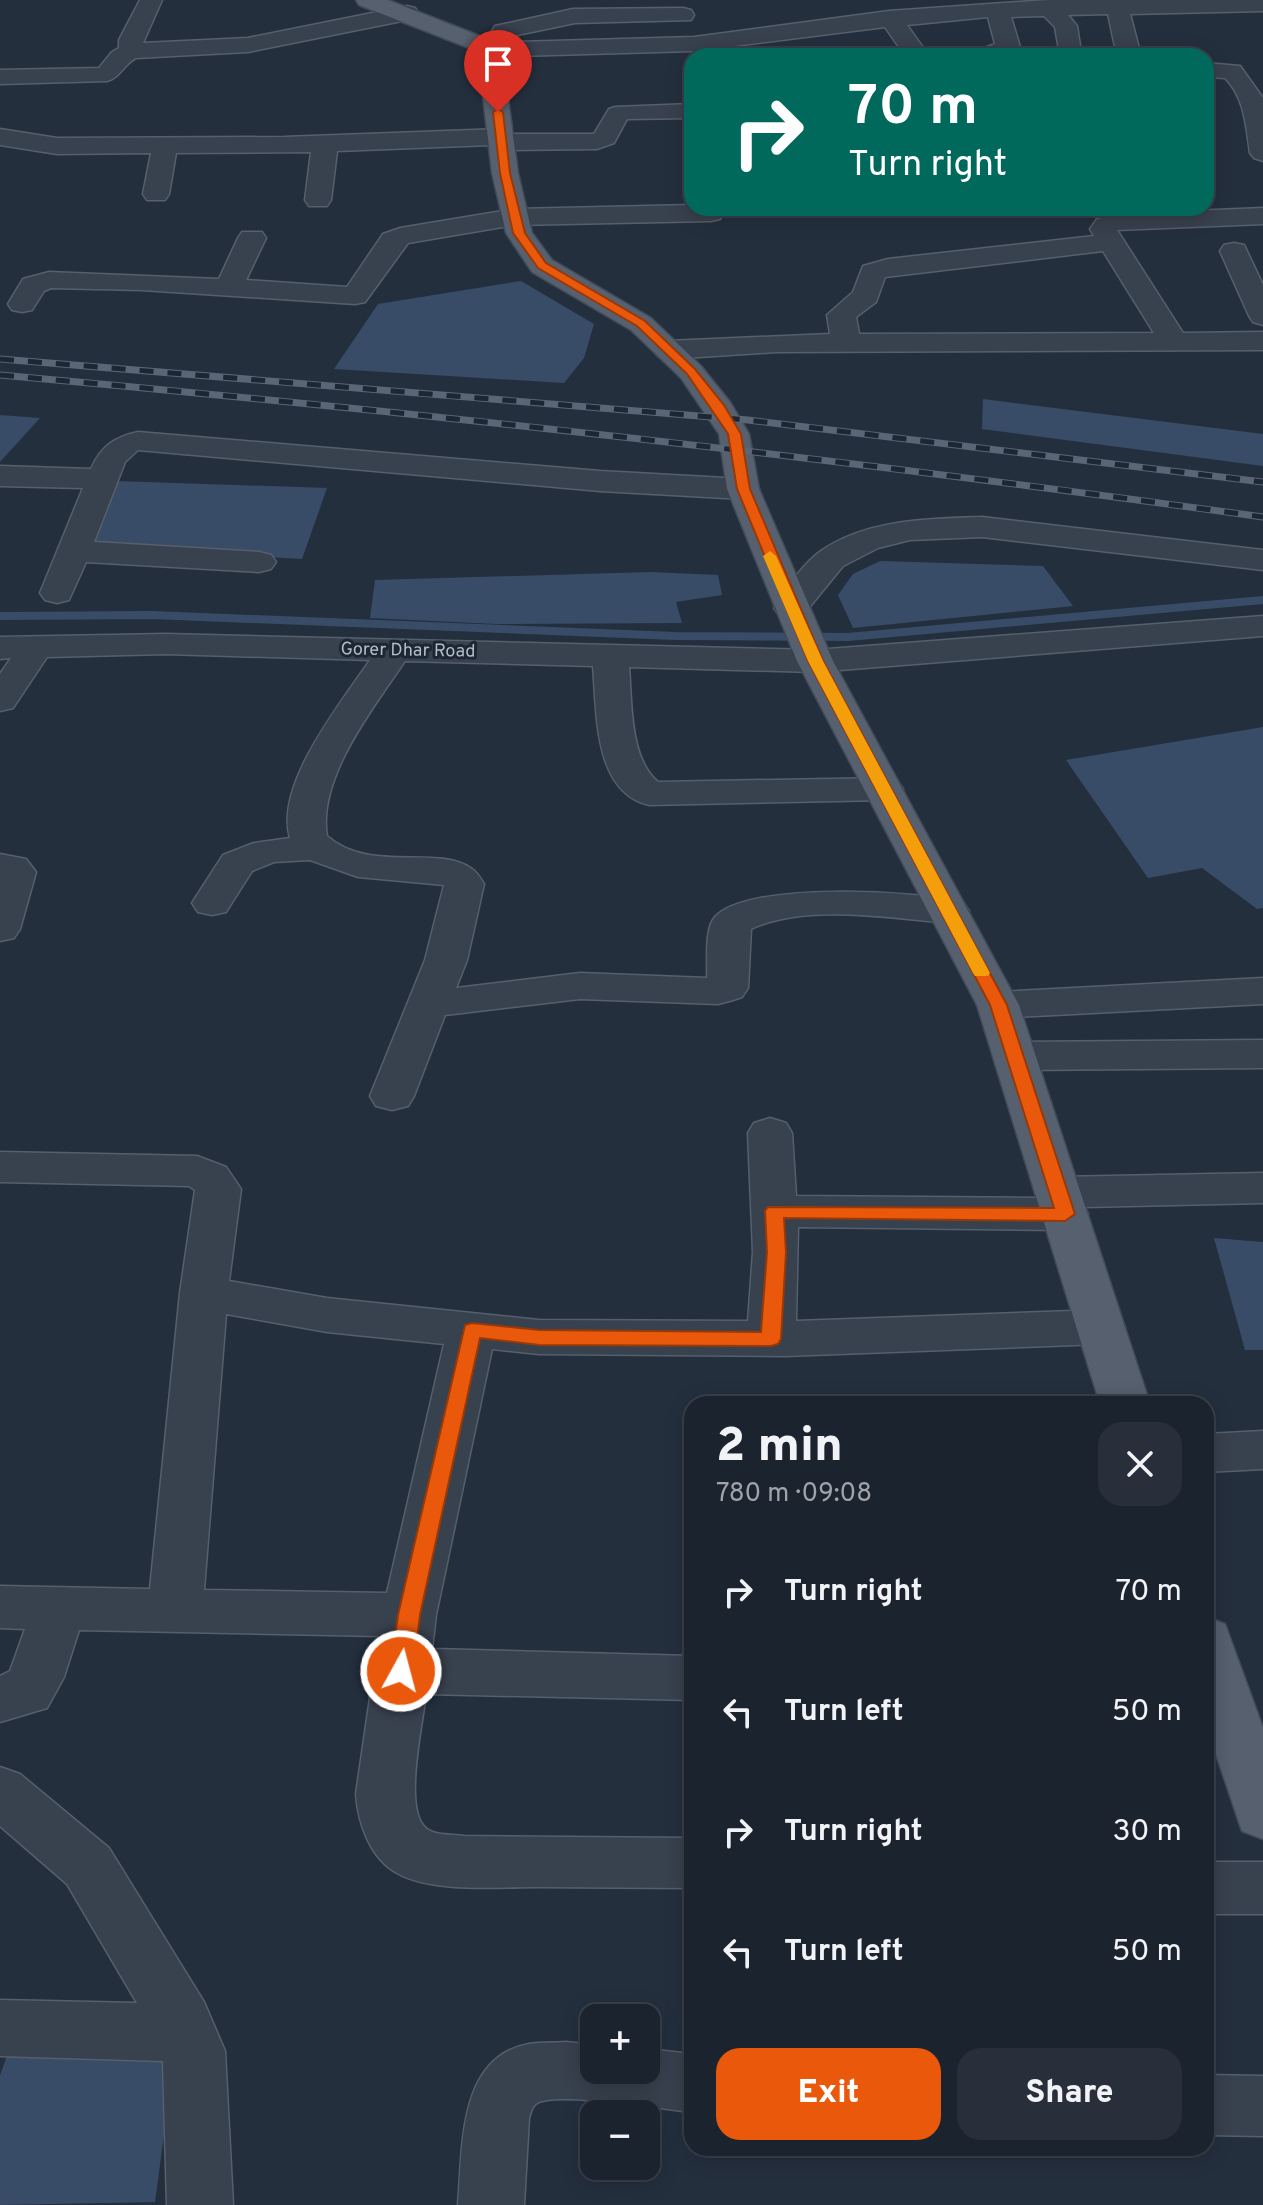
<!DOCTYPE html>
<meta charset="utf-8">
<style>
:root{--surface:#1b232e;--page:#282f3a;--text:#f1f3f6;--muted:#a0a4aa;--line:#39404a;--accent:#ea580c}
body{margin:0;font-family:Overpass,sans-serif;background:var(--page);color:var(--text);height:100vh;display:flex;flex-direction:column;font-size:30px;white-space:nowrap}
*{box-sizing:border-box;margin:0}
p{font-size:26px;color:var(--muted)}
.icon{flex:none;width:44px;height:44px;fill:none;stroke:currentColor;stroke-width:2;stroke-linecap:round;stroke-linejoin:round}
.map{position:relative;flex:1;overflow:hidden}
.details{position:absolute;left:684px;top:1396px;width:530px;height:760px;display:flex;flex-direction:column;background:var(--surface);border-radius:24px;box-shadow:0 4px 20px #0003,0 0 0 2px var(--line)}
.details>*{flex:none}
.guide{position:absolute;left:684px;top:48px;width:530px;height:168px;border-radius:24px;box-shadow:0 4px 20px #0003,0 0 0 2px var(--line);background:#00695c;color:#fff;overflow:hidden}
.tools{position:absolute;left:580px;top:2004px;display:grid;gap:16px}
.tools a{display:grid;place-items:center;width:80px;height:80px;border-radius:16px;background:var(--surface);box-shadow:0 4px 20px #0003,0 0 0 2px var(--line);font-size:40px}
.pin{position:absolute;display:grid;place-items:center;width:68px;height:68px;color:#fff;margin:-82px -34px;border-radius:50% 50% 50% 0;rotate:-45deg;box-shadow:0 0 8px #0007}
.pin .icon{rotate:45deg}
.me{position:absolute;width:88px;margin:-44px;rotate:7deg;stroke-linejoin:round;filter:drop-shadow(0 0 6px #0008)}
.turn{display:flex;align-items:center;gap:28px;height:168px;padding:0 32px;font-size:36px}
.turn .icon{width:104px;height:104px;stroke-width:2.5}
.turn b{display:block;font-size:56px;line-height:68px}
.round{display:grid;place-items:center;flex:none;width:84px;height:84px;border-radius:24px;background:var(--page)}
.overview{display:flex;align-items:center;justify-content:space-between;height:136px;padding:0 32px}
h1{font-size:48px;font-weight:800;line-height:60px}
.cta{display:flex;gap:16px;margin-top:auto;padding:16px 32px}
.cta a{flex:1;height:92px;border-radius:24px;background:var(--accent);color:#fff;font-size:32px;font-weight:800;line-height:92px;text-align:center}
.cta a+a{background:var(--page);color:var(--text)}
ul{padding:0;list-style:none}
li{display:flex;align-items:center;gap:24px;height:120px;padding:0 32px}
li div{flex:1}
li b{display:block;font-size:30px}
li em{font-style:normal}
.map>svg:first-child{display:block}
</style>
<div class="map">
<svg width="1263" height="2205" viewBox="0 0 1263 2205">
<rect width="100%" height="100%" fill="#242f3e"/>
<g fill="#394c67">
<path d="M 521,281 L 594,324 L 584,358 L 564,383 L 334,369 L 378,304 Z"/>
<path d="M 983,399 L 1263,434 L 1263,466 L 982,429 Z"/>
<path d="M 0,415 L 40,418 L 0,462 Z"/>
<path d="M 115,481 L 327,488 L 302,559 L 85,547 Z"/>
<path d="M 880,561 L 1043,566 L 1073,606 L 853,628 L 838,595 L 853,574 Z"/>
<path d="M 650,572 L 718,575 L 722,595 L 676,602 L 682,623 L 496,624 L 370,618 L 375,580 Z"/>
<path d="M 1263,727 L 1263,908 L 1257,909 L 1202,868 L 1148,878 L 1066,760 Z"/>
<path d="M 1214,1238 L 1263,1242 L 1263,1350 L 1245,1350 Z"/>
<path d="M 14,2037 L 176,2045 L 155,2202 L 0,2205 L 0,2075 Z"/>
</g>
<g fill="none" stroke-linecap="round" stroke-linejoin="round">
<path stroke="#394c67" stroke-width="8" d="M 0,616 L 153,615 L 675,636 L 848,637 L 1263,600"/>
<g stroke="#565f6c" stroke-width="3">
<g id="minor">
<path d="M 140,0 L 162,0 L 143,43 L 248,38 L 407,6 L 415,8 L 418,13 L 415,18 L 407,20 L 248,52 L 136,58 C 124,64 120,78 107,81 L 0,84 L 0,70 L 99,68 L 112,52 L 119,48 L 119,40 Z"/>
<path d="M 1048,0 L 1263,0 L 1263,11 L 1130,14 L 1141,56 L 1117,56 L 1108,14 L 1068,15 L 1077,26 L 1081,52 L 1078,56 L 1060,56 L 1055,27 L 1044,16 L 1011,17 L 1020,47 L 1006,56 L 973,56 L 977,51 L 995,44 L 988,17 L 907,25 L 929,56 L 905,56 L 885,27 L 694,51 L 482,57 L 474,55 L 470,50 L 474,45 L 482,43 L 694,37 L 889,11 Z"/>
<path d="M 683,8 L 691,10 L 694,15 L 691,20 L 575,23 L 503,38 L 495,36 L 492,31 L 495,26 L 573,9 Z"/>
<path d="M 1206,63 L 1240,66 L 1263,98 L 1263,161 L 1254,158 L 1250,153 C 1246,127 1245,98 1225,78 L 1206,77 Z"/>
<path d="M 692,104 L 692,118 L 627,119 L 614,143 L 597,149 L 502,150 L 491,145 L 337,151 L 331,200 L 327,206 L 309,206 L 305,200 L 311,152 L 176,153 L 169,194 L 165,200 L 147,200 L 143,194 L 151,153 L 57,154 L 0,145 L 0,129 L 57,138 L 284,137 L 501,129 L 512,134 L 594,134 L 609,109 L 615,107 Z"/>
<path d="M 692,205 L 692,208 L 721,208 L 724,213 L 720,219 L 711,221 L 515,225 L 408,243 L 365,302 L 355,304 L 142,290 L 51,288 L 44,291 L 32,310 L 22,312 L 12,310 L 8,304 L 23,279 L 49,272 L 219,279 L 238,238 L 242,232 L 262,232 L 266,238 L 246,280 L 347,287 L 383,234 L 400,228 L 515,209 Z"/>
<path d="M 1263,208 L 1263,224 L 1117,230 L 1183,333 L 1263,332 L 1263,350 L 777,352 L 668,359 L 658,356 L 653,350 L 658,344 L 668,341 L 830,334 L 827,315 L 853,292 L 863,266 L 888,259 L 1094,236 L 1090,229 L 1097,219 L 1119,214 ZM 1103,251 L 1154,333 L 859,334 L 856,317 L 876,302 L 885,277 Z"/>
<path d="M 1234,243 L 1244,245 L 1263,285 L 1263,325 L 1253,322 L 1249,316 L 1220,251 L 1224,245 Z"/>
<path d="M 138,432 L 600,471 L 743,479 L 754,482 L 759,489 L 754,496 L 743,499 L 600,491 L 138,450 L 125,462 L 94,542 L 259,552 L 271,555 L 276,562 L 271,569 L 259,572 L 86,562 L 69,600 L 57,603 L 45,600 L 40,593 L 83,488 L 0,486 L 0,466 L 91,469 C 101,446 115,437 138,432 Z"/>
<path d="M 982,517 L 1263,550 L 1263,570 L 982,537 L 910,540 L 878,548 L 843,566 L 803,615 L 791,618 L 779,615 L 774,608 C 786,590 803,563 821,551 C 867,519 928,519 982,517 Z"/>
<path d="M 1263,616 L 1263,636 L 815,672 L 629,667 C 632,701 629,758 658,782 L 884,778 L 897,781 L 903,789 L 897,797 L 884,800 L 649,805 C 593,792 597,711 593,666 L 405,661 C 374,707 317,778 327,836 C 370,874 438,844 472,869 C 477,872 481,879 484,884 L 467,960 L 456,988 L 580,973 L 707,978 C 708,962 704,929 715,917 C 747,881 918,891 963,902 L 969,911 L 963,920 L 949,923 C 890,918 805,903 751,929 L 748,988 L 742,997 L 733,1000 L 718,1004 L 580,999 L 445,1015 L 414,1096 L 408,1106 L 392,1110 L 376,1106 L 370,1096 L 425,960 L 444,885 L 358,877 L 310,860 L 274,862 L 252,871 L 226,912 L 212,915 L 198,912 L 192,903 L 223,855 L 254,843 L 290,838 C 274,785 341,703 370,660 L 166,654 L 47,657 L 13,708 L 0,711 L 0,674 L 11,658 L 0,659 L 0,637 L 166,634 L 815,650 Z"/>
<path d="M 0,854 L 26,859 L 36,872 L 20,929 L 14,938 L 0,941 Z"/>
<path d="M 1263,978 L 1263,1004 L 998,1018 L 983,1014 L 977,1005 L 983,996 L 998,992 Z"/>
<path d="M 1263,1040 L 1263,1068 L 1015,1070 L 1000,1066 L 993,1056 L 1000,1046 L 1015,1042 Z"/>
<path d="M 770,1118 L 786,1123 L 792,1133 L 796,1196 L 1039,1198 L 1035,1192 L 1042,1181 L 1058,1177 L 1263,1173 L 1263,1203 L 1084,1207 L 1088,1214 L 1081,1225 L 1065,1230 L 798,1227 L 796,1321 L 1101,1310 L 1118,1315 L 1125,1327 L 1118,1339 L 1101,1344 L 785,1356 L 539,1354 L 492,1349 L 436,1615 L 432,1649 L 692,1656 L 692,1700 L 426,1694 C 423,1722 402,1812 427,1829 C 436,1836 453,1834 464,1836 L 692,1838 L 692,1888 C 640,1888 589,1887 537,1887 C 497,1887 432,1893 397,1873 C 370,1858 358,1823 356,1794 L 379,1636 L 79,1630 L 64,1677 L 47,1708 L 0,1722 L 0,1676 L 10,1671 L 25,1629 L 0,1628 L 0,1586 L 150,1589 L 180,1293 L 195,1190 L 189,1186 L 0,1182 L 0,1152 L 197,1156 L 226,1167 L 241,1189 L 229,1281 L 327,1298 L 539,1320 L 748,1321 L 753,1252 L 748,1133 L 754,1123 ZM 226,1314 L 327,1332 L 444,1344 L 387,1593 L 204,1590 Z"/>
<path d="M 1263,1431 L 1263,1469 L 1206,1472 L 1206,1434 Z"/>
<path d="M 0,1767 L 20,1774 L 109,1848 L 204,2002 L 225,2051 L 233,2205 L 167,2205 L 163,2061 L 0,2056 L 0,2000 L 137,2003 L 67,1884 L 0,1826 Z"/>
<rect x="1206" y="1862" width="57" height="52"/>
<path d="M 566,2042 L 594,2045 L 594,2070 L 646,2070 L 646,2049 L 692,2054 L 692,2112 C 663,2109 561,2092 539,2102 C 532,2105 531,2112 529,2118 L 524,2205 L 458,2205 C 463,2149 457,2057 529,2044 C 541,2042 554,2043 566,2042 Z"/>
<path d="M 1206,2075 L 1263,2076 L 1263,2136 L 1206,2135 Z"/>
</g>
</g>
<g stroke="#414a57" stroke-width="3">
<g id="major">
<path d="M 356,0 L 388,0 L 485,38 L 503,62 L 518,173 L 532,233 L 552,260 L 651,318 L 701,366 L 730,402 L 749,434 L 759,489 L 833,661 L 1019,1005 L 1150,1404 L 1100,1404 L 977,1005 L 797,661 L 727,489 L 719,434 L 681,378 L 631,330 L 532,272 L 506,233 L 492,173 L 479,62 L 469,48 L 359,5 Z"/>
<path d="M 1206,1617 L 1225,1624 L 1263,1728 L 1263,1839 L 1242,1831 L 1206,1725 Z"/>
</g>
</g>
<use href="#minor" fill="#38414e" fill-rule="evenodd"/>
<use href="#major" fill="#56606e" fill-rule="evenodd"/>
<g stroke="#5a6575" stroke-width="7">
<g id="rail">
<path d="M 0,359 L 748,420 L 1263,482"/>
<path d="M 0,375 C 422,412 843,459 1263,517"/>
</g>
</g>
<use href="#rail" stroke="#1d2633" stroke-width="5" stroke-dasharray="14" stroke-linecap="butt"/>
</g>
<path fill="#ea580c" stroke="#983908" stroke-width="2" d="M 498,109 L 503,112 L 510,173 L 525,233 L 546,263 L 645,321 L 695,369 L 724,405 L 741,434 L 750,489 L 823,661 L 1007,1005 L 1075,1214 L 1065,1221 L 784,1218 L 786,1252 L 781,1339 L 778,1344 L 771,1346 L 539,1345 L 480,1338 L 420,1615 L 413,1671 L 409,1678 L 401,1681 L 393,1678 L 390,1671 L 398,1615 L 465,1325 L 472,1323 L 539,1330 L 761,1332 L 767,1252 L 765,1211 L 768,1207 L 1054,1208 L 990,1005 L 808,661 L 737,489 L 728,434 L 687,374 L 637,326 L 538,268 L 513,233 L 500,173 L 493,112 Z"/>
<path fill="#f59e0b" d="M 770,551 L 776,556 L 823,661 L 990,973 L 988,976 L 975,976 L 973,973 L 808,661 L 763,556 Z"/>
<g text-anchor="middle" dominant-baseline="central" stroke-width="6" stroke-linejoin="round" paint-order="stroke">
<g font-size="18" fill="#b4bcc9" stroke="#1d2633">
<text transform="translate(408 651) rotate(1)">Gorer Dhar Road</text>
</g>
</g>
</svg>
<div class="tools">
<a>+</a>
<a>−</a>
</div>
<div class="pin" style="left:498px;top:112px;background:#d93025"><svg class="icon" aria-label="arrive" viewBox="0 0 24 24"><path d="M6 21V4h12l-3 4 3 4H6"/></svg></div>
<svg class="me" style="left:401px;top:1671px" viewBox="-20 -20 40 40"><circle r="17" fill="#ea580c" stroke="#fff" stroke-width="3"/><path d="M0-11L8 9 0 5-8 9z" fill="#fff"/></svg>
<div class="guide">
<div class="turn"><svg class="icon" aria-label="right" viewBox="0 0 24 24"><path d="M7 20v-9h11M14 6l5 5-5 5"/></svg><div><b>70 m</b>Turn right</div></div>
</div>
<section class="details">
<div class="overview"><div><h1>2 min</h1><p>780 m · 09:08</p></div><a class="round"><svg class="icon" aria-label="close" viewBox="0 0 24 24"><path d="M6 6l12 12M18 6L6 18"/></svg></a></div>
<ul>
<li><svg class="icon" aria-label="right" viewBox="0 0 24 24"><path d="M7 20v-9h11M14 6l5 5-5 5"/></svg><div><b>Turn right</b></div><em>70 m</em></li>
<li><svg class="icon" aria-label="left" viewBox="0 0 24 24"><path d="M17 20v-9H6M10 6l-5 5 5 5"/></svg><div><b>Turn left</b></div><em>50 m</em></li>
<li><svg class="icon" aria-label="right" viewBox="0 0 24 24"><path d="M7 20v-9h11M14 6l5 5-5 5"/></svg><div><b>Turn right</b></div><em>30 m</em></li>
<li><svg class="icon" aria-label="left" viewBox="0 0 24 24"><path d="M17 20v-9H6M10 6l-5 5 5 5"/></svg><div><b>Turn left</b></div><em>50 m</em></li>
</ul>
<div class="cta"><a>Exit</a><a>Share</a></div>
</section>
</div>
